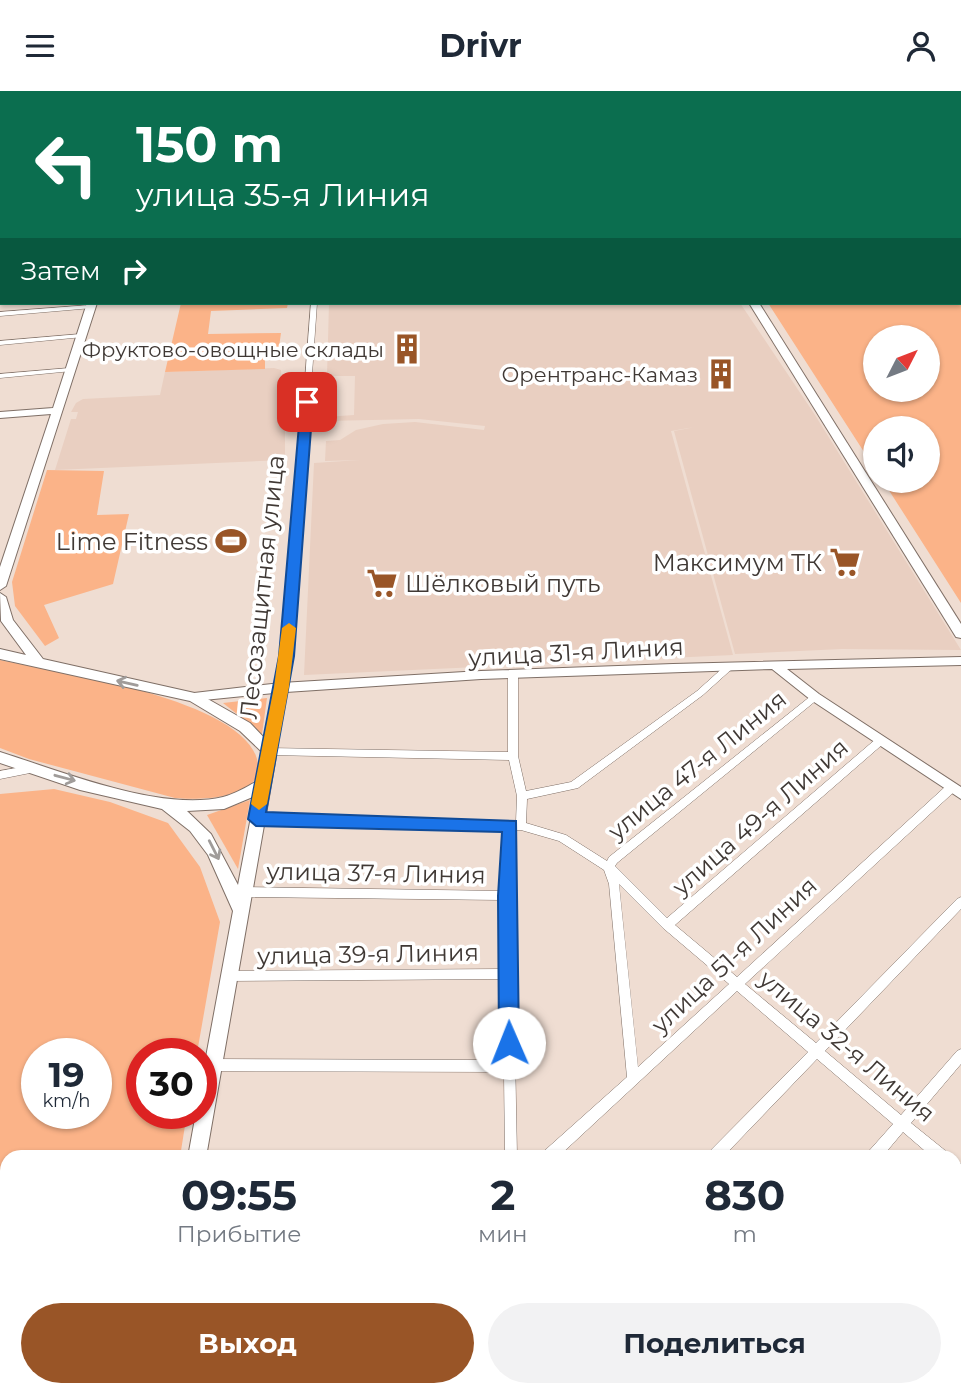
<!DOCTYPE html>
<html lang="ru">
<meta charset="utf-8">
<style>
:root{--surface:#fff;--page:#f2f2f3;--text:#1f2937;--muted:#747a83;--accent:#995527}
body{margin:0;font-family:Montserrat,sans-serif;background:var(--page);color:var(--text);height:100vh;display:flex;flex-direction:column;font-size:26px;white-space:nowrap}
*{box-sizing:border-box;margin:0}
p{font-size:23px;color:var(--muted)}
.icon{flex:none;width:38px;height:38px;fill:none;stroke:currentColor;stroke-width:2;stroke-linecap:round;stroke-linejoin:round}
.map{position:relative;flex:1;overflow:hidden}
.panel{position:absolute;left:0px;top:1059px;width:962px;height:247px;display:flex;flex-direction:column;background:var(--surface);border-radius:21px 21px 0 0;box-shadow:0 2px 5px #0004}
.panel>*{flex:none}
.hud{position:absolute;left:0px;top:0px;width:962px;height:214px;box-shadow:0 2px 5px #0004;background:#0b6e4f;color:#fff;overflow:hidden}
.needle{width:46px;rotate:48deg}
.buttons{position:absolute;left:863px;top:234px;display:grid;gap:14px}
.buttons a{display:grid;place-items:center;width:77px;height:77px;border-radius:50%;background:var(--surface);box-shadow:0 2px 5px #0004;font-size:35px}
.speed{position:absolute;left:21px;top:947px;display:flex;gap:14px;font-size:35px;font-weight:700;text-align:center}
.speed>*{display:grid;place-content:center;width:91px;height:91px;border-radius:50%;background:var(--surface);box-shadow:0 2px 5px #0004;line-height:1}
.speed small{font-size:18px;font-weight:400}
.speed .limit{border:10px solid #d22;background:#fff;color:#111}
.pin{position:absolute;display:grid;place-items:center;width:60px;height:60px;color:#fff;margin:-30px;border-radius:14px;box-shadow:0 4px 10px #0006}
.me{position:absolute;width:77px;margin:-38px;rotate:359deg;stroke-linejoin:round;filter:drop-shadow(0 0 5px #0008)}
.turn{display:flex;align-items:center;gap:24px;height:147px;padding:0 21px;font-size:32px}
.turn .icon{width:91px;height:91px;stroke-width:2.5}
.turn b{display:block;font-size:49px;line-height:60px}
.then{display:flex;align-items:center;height:66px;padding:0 21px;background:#0003;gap:14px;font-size:26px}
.eta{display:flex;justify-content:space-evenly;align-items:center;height:119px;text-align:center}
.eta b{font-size:42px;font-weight:700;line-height:49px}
.cta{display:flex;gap:14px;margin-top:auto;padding:14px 21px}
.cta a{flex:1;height:80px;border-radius:42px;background:var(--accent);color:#fff;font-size:28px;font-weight:700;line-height:80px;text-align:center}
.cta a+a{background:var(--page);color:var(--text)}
header{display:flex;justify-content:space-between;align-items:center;height:91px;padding:0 21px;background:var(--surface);font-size:32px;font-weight:700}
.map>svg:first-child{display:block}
</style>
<header><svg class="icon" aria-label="menu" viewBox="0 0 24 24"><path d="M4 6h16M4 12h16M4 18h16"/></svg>Drivr<svg class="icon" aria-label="person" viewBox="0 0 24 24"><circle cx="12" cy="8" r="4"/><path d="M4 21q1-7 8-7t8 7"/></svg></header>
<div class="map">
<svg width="961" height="1304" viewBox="0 0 961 1304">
<rect width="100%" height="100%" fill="#efddd2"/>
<g fill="#e9cfc1">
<path d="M 329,212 L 740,212 L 815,324 L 961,559 L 842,558 L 735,563 L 674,340 L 695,336 L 671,340 L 733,564 L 304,584 L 314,372 L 360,369 L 325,370 L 326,350 L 340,349 L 356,339 L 383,333 L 415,331 L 484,339 L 485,335 L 419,328 L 325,330 L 325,326 L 354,324 L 355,285 L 327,285 Z"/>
<path d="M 274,277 L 281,279 L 282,293 L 285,293 L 285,369 L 55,379 L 71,328 L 76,328 L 78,321 L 71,321 L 76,312 L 83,308 L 160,304 L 165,281 Z"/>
</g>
<g fill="#fbb388" fill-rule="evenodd">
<path d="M 961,85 L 961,512 L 883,390 L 928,390 L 928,338 L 875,338 L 875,378 L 768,212 L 961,212 ZM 875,247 L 928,247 L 928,299 L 875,299 Z"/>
<path d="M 181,212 L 288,212 L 287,217 L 211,220 L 208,243 L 281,242 L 279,256 L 265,257 L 265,278 L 165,281 Z"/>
<path d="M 47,379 L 104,380 L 97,424 L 129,423 L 113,493 L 44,514 L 59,547 L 45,555 L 15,515 L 12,491 Z"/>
<path d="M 0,569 C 49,580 277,611 257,686 C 242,708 199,709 175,707 L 29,668 L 0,657 Z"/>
<path d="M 267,607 L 262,643 L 223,612 Z"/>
<path d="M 54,698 L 110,711 L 168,732 L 200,776 L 220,831 L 197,962 L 142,962 L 142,1022 L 187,1022 L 180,1066 L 7,1066 L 7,1298 L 139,1299 L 138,1304 L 0,1304 L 0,703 ZM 37,962 L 96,962 L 96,1022 L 37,1022 Z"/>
<path d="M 250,709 L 238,778 L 207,724 Z"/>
</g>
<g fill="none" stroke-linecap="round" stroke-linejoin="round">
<g stroke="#7f6f66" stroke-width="1">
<g id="minor">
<path d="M 324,0 L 328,0 L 329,2 L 325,2 Z"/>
<rect x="0" y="39" width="2" height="2"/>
<path d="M 0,57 L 2,57 L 2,60 L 0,61 Z"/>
<rect x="0" y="114" width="2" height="4"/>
<rect x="0" y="166" width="2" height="4"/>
<rect x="0" y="192" width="2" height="4"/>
<path d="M 311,212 L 317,212 L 298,482 L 286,596 L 281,599 L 276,596 L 290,482 Z"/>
<path d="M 90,214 L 93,216 L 92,217 L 0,225 L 0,221 Z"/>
<path d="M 81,243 L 84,245 L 83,246 L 0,254 L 0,250 Z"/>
<path d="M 70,277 L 72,278 L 72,280 L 0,287 L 0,283 Z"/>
<path d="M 730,572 L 735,575 L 733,577 L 703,604 L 578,697 L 527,708 L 526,732 L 566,744 L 607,770 L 609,766 L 812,604 L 818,604 L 820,606 L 818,608 L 617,772 L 615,775 L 667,827 L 877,647 L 883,647 L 885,650 L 883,653 L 675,834 L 737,886 L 947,694 L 955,694 L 956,697 L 955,700 L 745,893 L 816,952 L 957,808 L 961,806 L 961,818 L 825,960 L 901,1024 L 957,960 L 961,958 L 961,973 L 911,1032 L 947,1061 L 948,1066 L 932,1066 L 903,1041 L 882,1066 L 867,1066 L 868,1061 L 893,1033 L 817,968 L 723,1066 L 708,1066 L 709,1061 L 808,961 L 737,900 L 558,1066 L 542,1066 L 543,1061 L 627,986 L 609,793 L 604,779 L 559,750 L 521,739 L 515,739 L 512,805 L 517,1066 L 505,1066 L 504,981 L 213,980 L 209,978 L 207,974 L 209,970 L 213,968 L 503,969 L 503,888 L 229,890 L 225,889 L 223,885 L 225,881 L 229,880 L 502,878 L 502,809 L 245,806 L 241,804 L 240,801 L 241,798 L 245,796 L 502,800 L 505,739 L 256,732 L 252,731 L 251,728 L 252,725 L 256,724 L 516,731 L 517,705 L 509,669 L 270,664 L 267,663 L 265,660 L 267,657 L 508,661 L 508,584 L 513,581 L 518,584 L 518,665 L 526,700 L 571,691 L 697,600 L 727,573 ZM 619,793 L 663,837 L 729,893 L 638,976 Z"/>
<path d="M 32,674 L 35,675 L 37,678 L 35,681 L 0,688 L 0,680 Z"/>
<path d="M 956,1071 L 961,1073 L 961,1088 L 956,1086 Z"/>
<path d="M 961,1151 L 961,1170 L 956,1172 L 956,1154 Z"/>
<path d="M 289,1298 L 307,1298 L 304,1304 L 287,1304 Z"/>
<path d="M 479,1298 L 497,1298 L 494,1304 L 477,1304 Z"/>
<path d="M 665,1298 L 698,1298 L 700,1304 L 684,1304 L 681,1299 L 679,1304 L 663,1304 Z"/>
<path d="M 843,1298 L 859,1298 L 857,1304 L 841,1304 Z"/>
</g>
</g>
<g stroke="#7f6f66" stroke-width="2">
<g id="tertiary">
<rect x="0" y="138" width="2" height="4"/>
<path d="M 961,566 L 961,574 L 787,578 L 819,603 L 961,696 L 961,708 L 811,609 L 772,578 L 481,588 L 286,601 L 276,660 L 274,663 L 266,663 L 264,660 L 274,602 L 194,610 L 188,606 L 194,602 L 281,592 L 481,580 L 673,573 Z"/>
</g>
</g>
<g stroke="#7f6f66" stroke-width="2">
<g id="secondary">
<rect x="156" y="0" width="6" height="2"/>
<path d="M 612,0 L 618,0 L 619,2 L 613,2 Z"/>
<path d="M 844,0 L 874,0 L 877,2 L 846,2 Z"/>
<path d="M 87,212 L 97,212 L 6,495 L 0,499 L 0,476 L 51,323 L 0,327 L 0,321 L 53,317 Z"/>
<path d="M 749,212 L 759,212 L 961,533 L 961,547 L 956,546 Z"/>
<path d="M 0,502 L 6,506 L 13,529 L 43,568 L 199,603 L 250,632 L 277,660 L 206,1066 L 188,1066 L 196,1022 L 201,1022 L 201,993 L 233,820 L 208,764 L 190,740 L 162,718 L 80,699 L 0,672 L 0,661 C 61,680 160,721 223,706 C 235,703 247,696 257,690 L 263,662 L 240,640 L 190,610 L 0,568 L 0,558 L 26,564 L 1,530 ZM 255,705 L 238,794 L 211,743 L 187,720 L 224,718 Z"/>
<path d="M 144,1298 L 166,1298 L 165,1304 L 143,1304 Z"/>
</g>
</g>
<use href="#minor" fill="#fff" fill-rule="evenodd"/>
<use href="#tertiary" fill="#fff" fill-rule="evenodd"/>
<use href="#secondary" fill="#fff" fill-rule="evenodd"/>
</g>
<defs><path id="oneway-shaft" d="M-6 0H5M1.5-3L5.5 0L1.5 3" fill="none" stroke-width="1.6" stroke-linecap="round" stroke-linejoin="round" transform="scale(1.75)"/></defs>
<g stroke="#a09c9a">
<use href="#oneway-shaft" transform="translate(127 592) rotate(-167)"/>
<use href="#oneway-shaft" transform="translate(65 687) rotate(15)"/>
<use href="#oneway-shaft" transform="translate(214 759) rotate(63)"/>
</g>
<path fill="#1a73e8" stroke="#114b97" stroke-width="2" d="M 307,307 L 313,311 L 294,565 L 266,721 L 516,730 L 519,952 L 516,958 L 509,961 L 502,958 L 499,952 L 498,805 L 502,741 L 256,735 L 248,728 L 279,565 L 301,311 Z"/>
<path fill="#f59e0b" d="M 289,532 L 296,537 L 289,596 L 267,713 L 259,719 L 251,713 L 274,596 L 282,537 Z"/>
<defs>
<g id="building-bare" transform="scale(2.415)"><path d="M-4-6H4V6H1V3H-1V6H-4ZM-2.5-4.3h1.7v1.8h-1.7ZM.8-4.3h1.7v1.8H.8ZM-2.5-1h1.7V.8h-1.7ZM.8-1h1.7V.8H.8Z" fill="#995527" stroke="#fff" stroke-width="2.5" paint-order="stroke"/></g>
<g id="stadium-bare" transform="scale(2.415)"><path d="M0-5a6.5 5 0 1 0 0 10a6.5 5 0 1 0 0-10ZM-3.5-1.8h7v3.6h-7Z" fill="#995527" stroke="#fff" stroke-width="2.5" paint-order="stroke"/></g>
<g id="supermarket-bare" transform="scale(2.415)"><path d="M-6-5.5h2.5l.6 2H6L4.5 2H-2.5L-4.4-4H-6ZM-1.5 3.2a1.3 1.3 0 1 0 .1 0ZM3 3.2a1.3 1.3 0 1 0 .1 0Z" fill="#995527" stroke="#fff" stroke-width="2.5" paint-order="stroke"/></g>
</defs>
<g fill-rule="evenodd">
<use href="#building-bare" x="407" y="258"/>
<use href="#building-bare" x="721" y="283"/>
<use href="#stadium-bare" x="231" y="450"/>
<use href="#supermarket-bare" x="845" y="471"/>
<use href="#supermarket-bare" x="382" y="492"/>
</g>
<g text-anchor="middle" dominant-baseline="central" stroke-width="7" stroke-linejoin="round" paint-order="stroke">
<g font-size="21" fill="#403935" stroke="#fff" text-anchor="end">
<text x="384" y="258">Фруктово-овощные склады</text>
<text x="698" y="283">Орентранс-Камаз</text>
</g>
<g font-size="24" fill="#403935" stroke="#fff" text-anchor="end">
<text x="208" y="450">Lime Fitness</text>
<text x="822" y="471">Максимум ТК</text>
<text x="405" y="492" text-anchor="start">Шёлковый путь</text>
</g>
<g font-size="24" fill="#403935" stroke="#fff">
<text transform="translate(262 496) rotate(-84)">Лесозащитная улица</text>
<text transform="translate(576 561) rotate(-3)">улица 31-я Линия</text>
<text transform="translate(697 674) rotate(-39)">улица 47-я Линия</text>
<text transform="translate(760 726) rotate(-41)">улица 49-я Линия</text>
<text transform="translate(376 782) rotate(1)">улица 37-я Линия</text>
<text transform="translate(368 863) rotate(-1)">улица 39-я Линия</text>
<text transform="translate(734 864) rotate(-43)">улица 51-я Линия</text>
<text transform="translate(847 955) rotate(40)">улица 32-я Линия</text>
</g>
</g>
</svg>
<div class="buttons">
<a><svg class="needle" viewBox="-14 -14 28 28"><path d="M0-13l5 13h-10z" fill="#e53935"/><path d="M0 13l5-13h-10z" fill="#747a83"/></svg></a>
<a><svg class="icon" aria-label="sound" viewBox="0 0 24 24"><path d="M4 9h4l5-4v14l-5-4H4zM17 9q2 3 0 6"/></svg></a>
</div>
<div class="speed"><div>19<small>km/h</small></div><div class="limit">30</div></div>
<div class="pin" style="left:307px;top:311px;background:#d93025"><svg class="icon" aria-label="arrive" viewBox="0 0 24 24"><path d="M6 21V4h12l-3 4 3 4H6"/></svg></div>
<svg class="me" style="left:509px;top:952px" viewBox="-20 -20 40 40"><circle r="19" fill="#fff"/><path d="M0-13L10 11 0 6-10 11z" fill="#1a73e8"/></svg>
<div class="hud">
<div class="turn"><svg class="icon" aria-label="left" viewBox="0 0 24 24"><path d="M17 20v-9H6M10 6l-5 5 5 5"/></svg><div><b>150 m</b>улица 35-я Линия</div></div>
<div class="then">Затем<svg class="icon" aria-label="right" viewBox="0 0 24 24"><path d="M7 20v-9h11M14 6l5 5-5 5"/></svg></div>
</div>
<section class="panel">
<div class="eta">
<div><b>09:55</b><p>Прибытие</p></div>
<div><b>2</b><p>мин</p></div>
<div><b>830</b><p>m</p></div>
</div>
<div class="cta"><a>Выход</a><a>Поделиться</a></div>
</section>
</div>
